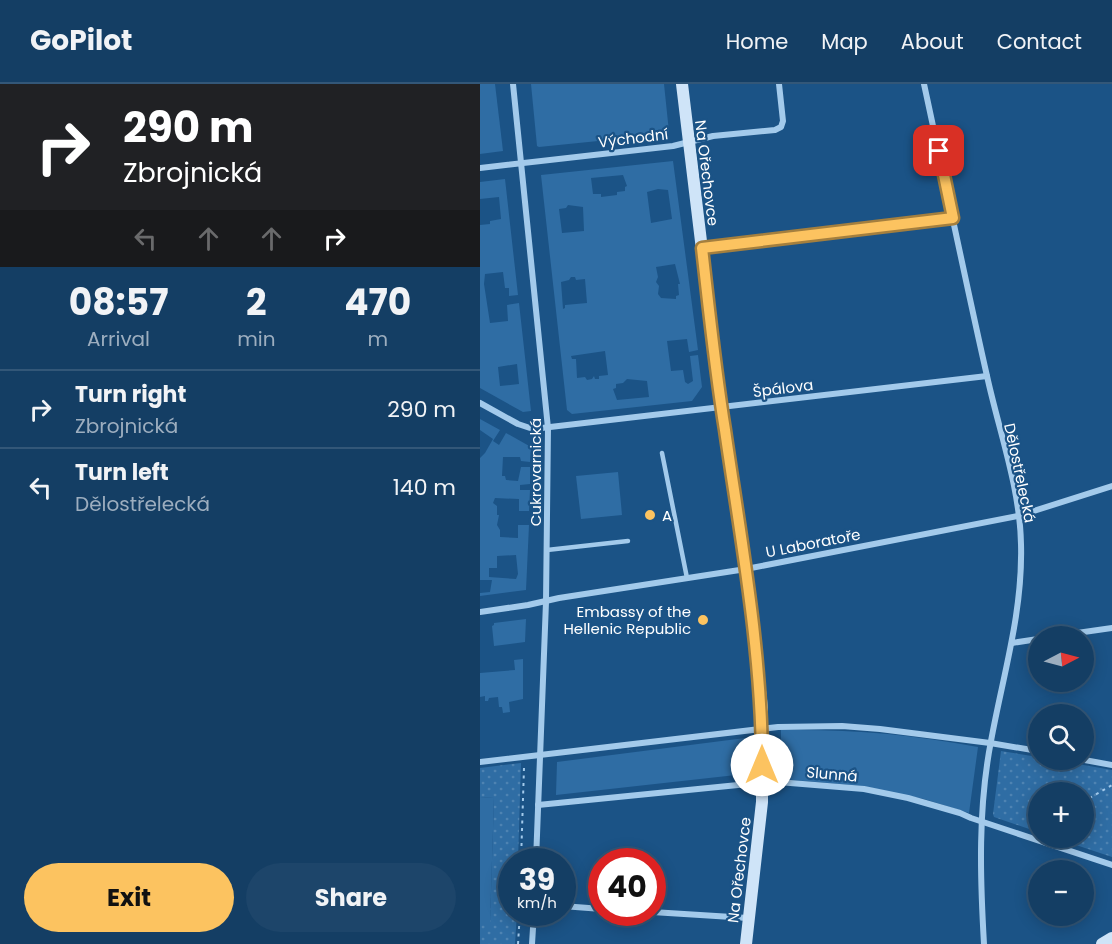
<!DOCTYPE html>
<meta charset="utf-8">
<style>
:root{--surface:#143e64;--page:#1d456a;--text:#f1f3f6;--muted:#9daebf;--line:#335778;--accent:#fcc360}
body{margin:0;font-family:Poppins,sans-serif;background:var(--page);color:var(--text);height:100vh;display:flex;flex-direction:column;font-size:22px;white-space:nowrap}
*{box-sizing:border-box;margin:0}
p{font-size:20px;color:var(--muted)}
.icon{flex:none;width:33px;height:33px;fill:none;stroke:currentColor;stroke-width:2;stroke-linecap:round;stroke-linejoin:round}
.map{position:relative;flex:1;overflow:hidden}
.side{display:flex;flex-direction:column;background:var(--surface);width:480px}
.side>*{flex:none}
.hud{background:#202124;color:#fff;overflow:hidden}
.needle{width:39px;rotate:84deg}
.controls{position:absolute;left:548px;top:542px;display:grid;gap:12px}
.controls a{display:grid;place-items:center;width:66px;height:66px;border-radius:50%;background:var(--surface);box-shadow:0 3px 15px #0003,0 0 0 2px var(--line);font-size:30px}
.speed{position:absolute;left:18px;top:764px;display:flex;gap:12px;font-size:30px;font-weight:700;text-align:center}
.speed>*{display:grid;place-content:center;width:78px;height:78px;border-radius:50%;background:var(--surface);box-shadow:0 3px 15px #0003,0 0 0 2px var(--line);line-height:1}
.speed small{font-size:15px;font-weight:400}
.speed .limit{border:9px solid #d22;background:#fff;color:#111}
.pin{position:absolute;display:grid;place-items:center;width:51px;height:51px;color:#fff;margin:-26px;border-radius:12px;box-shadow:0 3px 9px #0006}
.me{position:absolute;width:66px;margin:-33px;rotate:0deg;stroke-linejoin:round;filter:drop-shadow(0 0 4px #0008)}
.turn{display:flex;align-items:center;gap:21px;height:126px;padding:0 24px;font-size:27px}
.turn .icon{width:78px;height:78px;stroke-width:2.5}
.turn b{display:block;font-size:42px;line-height:51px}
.lanes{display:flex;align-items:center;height:57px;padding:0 24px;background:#0003;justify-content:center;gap:30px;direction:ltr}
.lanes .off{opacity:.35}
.eta{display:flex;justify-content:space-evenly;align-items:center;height:102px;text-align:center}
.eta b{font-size:36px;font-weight:700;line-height:42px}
.cta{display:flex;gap:12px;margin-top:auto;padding:12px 24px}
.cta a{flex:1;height:69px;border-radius:36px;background:var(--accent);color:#111;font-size:24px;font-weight:700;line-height:69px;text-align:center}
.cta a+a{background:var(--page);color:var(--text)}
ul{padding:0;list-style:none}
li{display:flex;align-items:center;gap:18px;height:78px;padding:0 24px;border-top:2px solid var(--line)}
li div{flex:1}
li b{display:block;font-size:22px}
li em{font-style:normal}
header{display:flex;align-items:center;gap:36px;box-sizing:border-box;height:84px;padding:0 30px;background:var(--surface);border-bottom:2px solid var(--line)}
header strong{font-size:28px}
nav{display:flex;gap:33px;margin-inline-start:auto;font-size:21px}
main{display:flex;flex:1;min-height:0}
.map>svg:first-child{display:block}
</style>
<header>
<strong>GoPilot</strong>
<nav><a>Home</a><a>Map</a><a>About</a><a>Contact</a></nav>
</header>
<main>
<section class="side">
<div class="hud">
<div class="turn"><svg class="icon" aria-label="right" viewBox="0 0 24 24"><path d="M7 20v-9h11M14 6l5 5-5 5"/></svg><div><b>290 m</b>Zbrojnická</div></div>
<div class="lanes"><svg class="icon off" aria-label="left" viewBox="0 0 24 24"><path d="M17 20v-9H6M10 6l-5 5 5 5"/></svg><svg class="icon off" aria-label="ahead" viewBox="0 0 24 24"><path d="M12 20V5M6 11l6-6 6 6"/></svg><svg class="icon off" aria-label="ahead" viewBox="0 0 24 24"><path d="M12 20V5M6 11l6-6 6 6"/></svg><svg class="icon" aria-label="right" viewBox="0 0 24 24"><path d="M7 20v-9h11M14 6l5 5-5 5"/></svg></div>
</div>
<div class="eta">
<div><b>08:57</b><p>Arrival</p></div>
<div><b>2</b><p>min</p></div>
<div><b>470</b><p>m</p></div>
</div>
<ul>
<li><svg class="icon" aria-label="right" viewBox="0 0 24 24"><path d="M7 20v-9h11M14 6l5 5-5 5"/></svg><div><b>Turn right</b><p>Zbrojnická</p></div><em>290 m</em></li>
<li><svg class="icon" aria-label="left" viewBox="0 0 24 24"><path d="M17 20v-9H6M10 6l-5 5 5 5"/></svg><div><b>Turn left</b><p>Dělostřelecká</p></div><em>140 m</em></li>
</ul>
<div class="cta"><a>Exit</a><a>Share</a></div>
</section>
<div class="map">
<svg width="632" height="860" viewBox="0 0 632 860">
<defs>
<pattern id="park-dots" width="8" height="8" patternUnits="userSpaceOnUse" patternTransform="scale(1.5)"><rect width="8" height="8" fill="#2f6da4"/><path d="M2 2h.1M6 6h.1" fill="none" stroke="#4e83b2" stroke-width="1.8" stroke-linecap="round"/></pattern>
</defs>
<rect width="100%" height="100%" fill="#1b5386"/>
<g fill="#2f6da4" fill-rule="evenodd">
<path d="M 0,0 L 15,0 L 23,67 L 0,70 Z"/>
<path d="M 51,0 L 184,0 L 189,48 L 187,50 L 59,63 L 57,62 Z"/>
<path d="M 193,77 L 218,266 L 209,268 L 207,255 L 187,257 L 191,287 L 203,286 L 205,298 L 208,300 L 213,297 L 210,272 L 218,271 L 222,303 L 212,317 L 92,330 L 87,326 L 61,91 ZM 143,91 L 147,102 L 145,103 L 145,107 L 137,108 L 137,111 L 121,113 L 121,110 L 113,110 L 111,94 ZM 178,105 L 188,106 L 192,135 L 171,139 L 167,108 ZM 88,121 L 103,123 L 104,147 L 82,149 L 79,125 L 86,124 ZM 195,180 L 200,200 L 198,200 L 199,211 L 196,212 L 196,215 L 181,214 L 178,210 L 179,202 L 176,198 L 178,193 L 176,183 ZM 91,193 L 95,193 L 96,196 L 105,195 L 107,219 L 85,221 L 85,224 L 83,225 L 81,198 L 89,196 ZM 125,267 L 128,291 L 119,292 L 119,295 L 115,295 L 114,292 L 112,295 L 107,296 L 105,293 L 97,294 L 96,275 L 92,275 L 91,272 ZM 147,295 L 167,297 L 169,313 L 137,316 L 133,305 L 136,304 L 136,300 L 143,299 Z"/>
<path d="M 25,95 L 38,211 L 29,212 L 29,204 L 25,204 L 23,188 L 5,190 L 4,200 L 10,239 L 28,237 L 27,221 L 39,219 L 51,327 L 43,328 L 0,304 L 0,141 L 10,140 L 10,137 L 21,135 L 19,113 L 0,115 L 0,98 ZM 37,280 L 39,300 L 20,302 L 18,283 Z"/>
<path d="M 0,335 L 20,346 L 13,357 L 19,361 L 26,349 L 51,363 L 50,378 L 41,377 L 40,373 L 23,373 L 22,392 L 25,392 L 26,396 L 38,397 L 41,383 L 50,383 L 50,400 L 40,401 L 40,406 L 50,406 L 49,427 L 39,427 L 39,415 L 15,414 L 13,419 L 17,422 L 17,431 L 19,431 L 17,441 L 20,446 L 20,453 L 38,454 L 38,441 L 49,441 L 46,506 L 0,512 L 0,509 L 10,508 L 12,496 L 0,496 L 0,374 L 5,369 L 13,355 L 0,346 ZM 17,472 L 36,471 L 38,490 L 36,495 L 9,493 L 9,484 L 17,484 Z"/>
<path d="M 138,388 L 142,431 L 101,435 L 96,392 Z"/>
<path d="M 46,535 L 45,558 L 14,562 L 12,542 L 14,541 L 14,539 Z"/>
<path d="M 43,575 L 43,615 L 29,618 L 30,628 L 23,629 L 22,623 L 19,623 L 18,613 L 9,614 L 8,617 L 5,617 L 5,612 L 0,613 L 0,589 L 35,586 L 34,576 Z"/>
<path d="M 301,646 C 369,645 431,650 498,663 L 489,729 L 444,715 L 382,702 L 301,695 Z"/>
<path d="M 265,654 L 265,690 L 76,711 L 77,678 Z"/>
<path d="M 0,713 L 14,714 L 10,839 L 0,839 Z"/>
</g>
<g fill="url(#park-dots)">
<path d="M 521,667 L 558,673 L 558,675 L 570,675 L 632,686 L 632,773 L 572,753 L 603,753 L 603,708 L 558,708 L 558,748 L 514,733 L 513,730 Z"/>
<path d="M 41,679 L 38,777 L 32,777 L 32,828 L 37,828 L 35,860 L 0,860 L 0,839 L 10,839 L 14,714 L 0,713 L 0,684 Z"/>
</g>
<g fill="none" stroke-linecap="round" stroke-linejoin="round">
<g stroke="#a3caeb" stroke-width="2" stroke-dasharray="3 4.5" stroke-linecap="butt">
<path d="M 603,718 L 632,701"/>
<path d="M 41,777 L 44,684"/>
<path d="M 38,860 L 40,828"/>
</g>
<g stroke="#a3caeb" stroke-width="4.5">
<path d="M 182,369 L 207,494"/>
<path d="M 67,466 L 148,457"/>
</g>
<g stroke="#a3caeb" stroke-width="6">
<path d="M 33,0 L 68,344 L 66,518 L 56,777"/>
<path d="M 444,0 C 465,97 485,195 507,292 C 519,347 540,404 541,460 C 543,528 523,591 511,657 C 498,724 500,792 504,860"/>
<path d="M 0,84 L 193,62 L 233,52 L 295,46 L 301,43 L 303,37 L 299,0"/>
<path d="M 222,164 L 473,134"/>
<path d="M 0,319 L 38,340 L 53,345 L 507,292"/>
<path d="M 0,528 L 48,521 L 79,514 L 266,485 L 538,432 L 632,402"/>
<path d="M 576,552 L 632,544"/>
<path d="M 532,559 L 558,555"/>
<path d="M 599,675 L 632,681"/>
<path d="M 0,678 L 298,643 L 362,642 L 400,645 L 510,659 L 558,667"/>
<path d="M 58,721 L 268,700 L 298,698 L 384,705 L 428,714 L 480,729 L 491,734 L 632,781"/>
<path d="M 82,822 L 122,825"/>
<path d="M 172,828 L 268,834"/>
<path d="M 52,860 L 54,828"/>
</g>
<g stroke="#cfe4f8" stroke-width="12">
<path d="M 202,0 L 241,323 L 266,485 L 282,624 L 282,718 L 266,860"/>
<path d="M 622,860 L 632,854"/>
</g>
</g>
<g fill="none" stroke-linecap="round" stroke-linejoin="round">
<g stroke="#a47f3e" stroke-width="15">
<path id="route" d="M 282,681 C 282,568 261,456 245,346 C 235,285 229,225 222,164 L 473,134 L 459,67"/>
</g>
<use href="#route" stroke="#fcc360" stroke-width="10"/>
</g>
<g fill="#fcc360" stroke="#1b5386" stroke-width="2">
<circle cx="170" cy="431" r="6"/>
<circle cx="223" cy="536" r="6"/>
</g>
<g text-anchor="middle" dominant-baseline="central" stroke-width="4.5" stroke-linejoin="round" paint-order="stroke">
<g font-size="15" fill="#fff" stroke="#1b5386">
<text transform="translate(153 54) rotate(-7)">Východní</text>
<text transform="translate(227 89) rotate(83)">Na Ořechovce</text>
<text transform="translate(303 304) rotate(-7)">Špálova</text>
<text transform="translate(55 388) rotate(-90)">Cukrovarnická</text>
<text transform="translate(540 389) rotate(78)">Dělostřelecká</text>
<text transform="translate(333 459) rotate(-11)">U Laboratoře</text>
<text transform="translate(352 690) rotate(5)">Slunná</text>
<text transform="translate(259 786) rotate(-83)">Na Ořechovce</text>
</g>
<g font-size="15" fill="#fff" stroke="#1b5386" text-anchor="start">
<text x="182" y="431">A</text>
<text x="211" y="527" text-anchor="end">Embassy of the<tspan x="211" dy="17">Hellenic Republic</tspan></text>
</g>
</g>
</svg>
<div class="controls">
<a><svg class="needle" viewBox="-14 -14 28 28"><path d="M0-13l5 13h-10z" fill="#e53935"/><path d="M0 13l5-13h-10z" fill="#9daebf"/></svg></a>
<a><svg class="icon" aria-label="search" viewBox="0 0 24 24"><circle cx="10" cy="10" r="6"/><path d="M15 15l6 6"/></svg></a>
<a>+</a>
<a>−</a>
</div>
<div class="speed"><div>39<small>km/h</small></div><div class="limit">40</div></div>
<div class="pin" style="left:459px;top:67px;background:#d93025"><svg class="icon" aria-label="arrive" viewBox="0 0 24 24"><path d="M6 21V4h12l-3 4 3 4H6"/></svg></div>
<svg class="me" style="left:282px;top:681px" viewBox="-20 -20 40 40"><circle r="19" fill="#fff"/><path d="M0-13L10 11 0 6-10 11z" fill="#fcc360"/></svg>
</div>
</main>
